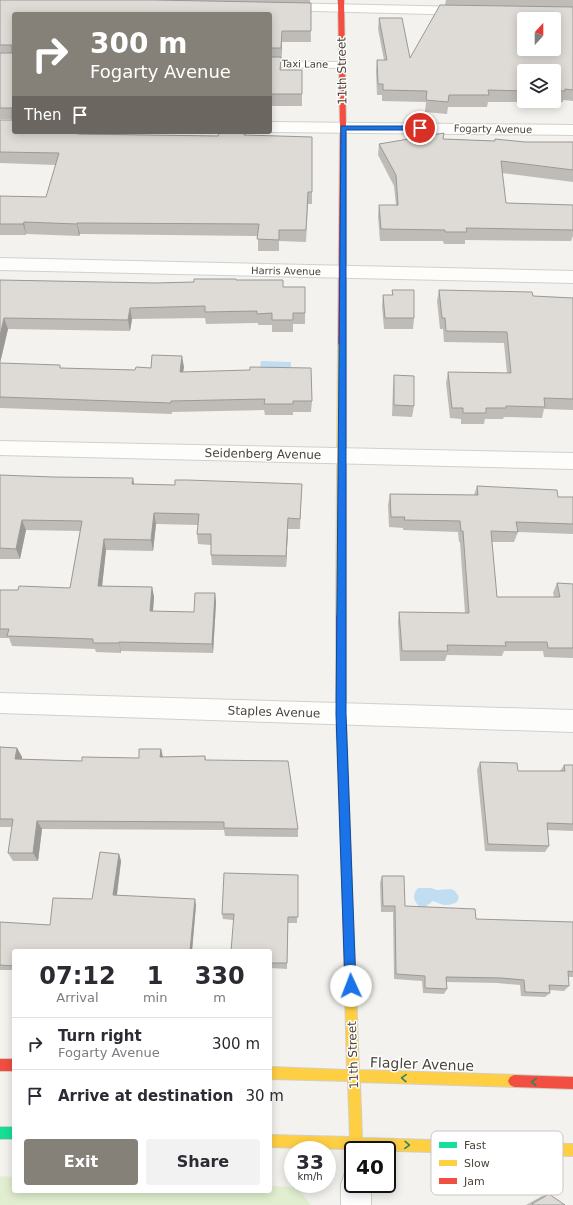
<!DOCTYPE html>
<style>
:root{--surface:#fff;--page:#f2f2f3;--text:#2b2b33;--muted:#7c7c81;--line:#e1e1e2;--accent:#868178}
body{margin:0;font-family:"DejaVu Sans",sans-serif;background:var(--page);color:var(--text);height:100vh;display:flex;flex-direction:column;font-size:15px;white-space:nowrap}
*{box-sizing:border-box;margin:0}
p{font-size:13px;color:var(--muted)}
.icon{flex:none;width:22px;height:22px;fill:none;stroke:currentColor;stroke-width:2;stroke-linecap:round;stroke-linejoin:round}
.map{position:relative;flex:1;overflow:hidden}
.drawer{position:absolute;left:12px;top:949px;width:260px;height:244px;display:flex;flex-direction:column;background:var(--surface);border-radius:4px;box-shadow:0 2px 10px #0003}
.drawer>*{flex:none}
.banner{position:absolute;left:12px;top:12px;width:260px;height:122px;border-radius:4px;box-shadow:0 2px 10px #0003;background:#868178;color:#fff;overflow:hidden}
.needle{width:26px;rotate:21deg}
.buttons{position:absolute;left:517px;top:12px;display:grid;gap:8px}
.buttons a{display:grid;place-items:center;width:44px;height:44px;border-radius:4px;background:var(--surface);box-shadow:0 2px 10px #0003;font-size:20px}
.speed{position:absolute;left:284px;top:1141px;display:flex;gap:8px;font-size:20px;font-weight:700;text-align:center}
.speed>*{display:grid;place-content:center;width:52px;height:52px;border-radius:50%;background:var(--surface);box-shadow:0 2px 10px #0003;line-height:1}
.speed small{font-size:10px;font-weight:400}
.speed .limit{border:2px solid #111;border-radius:6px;background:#fff;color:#111}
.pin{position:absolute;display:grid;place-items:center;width:34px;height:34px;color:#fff;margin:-17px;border:2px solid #fff;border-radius:50%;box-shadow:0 1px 4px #0007}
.me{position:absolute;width:44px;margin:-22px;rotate:358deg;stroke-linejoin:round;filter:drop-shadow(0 0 3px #0008)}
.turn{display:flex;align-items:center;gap:14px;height:84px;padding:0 12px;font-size:18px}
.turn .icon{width:52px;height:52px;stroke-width:2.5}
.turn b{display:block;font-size:28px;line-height:34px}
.then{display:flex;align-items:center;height:38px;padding:0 12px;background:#0003;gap:8px;font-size:15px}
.eta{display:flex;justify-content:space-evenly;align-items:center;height:68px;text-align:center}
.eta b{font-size:24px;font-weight:800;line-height:28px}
.action{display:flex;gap:8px;margin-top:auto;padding:8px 12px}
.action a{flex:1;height:46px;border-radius:4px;background:var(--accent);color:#fff;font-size:16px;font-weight:800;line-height:46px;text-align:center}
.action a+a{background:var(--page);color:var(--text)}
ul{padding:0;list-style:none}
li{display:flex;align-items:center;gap:12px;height:52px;padding:0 12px;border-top:1px solid var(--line)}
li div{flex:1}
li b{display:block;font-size:15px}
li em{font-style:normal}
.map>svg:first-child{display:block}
</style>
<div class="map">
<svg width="573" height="1205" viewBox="0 0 573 1205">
<rect width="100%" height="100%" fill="#f4f2ee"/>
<path fill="#e1eecf" d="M 0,1176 L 14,1177 L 14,1191 L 270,1191 L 270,1186 L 297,1187 L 311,1205 L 0,1205 Z"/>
<g fill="#c0ddf1">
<path d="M 261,361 L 291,362 L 291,369 L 260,368 Z"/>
<path d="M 418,888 L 431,888 L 437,890 L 451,889 L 455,891 L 459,897 L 457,902 C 448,907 442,905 433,901 L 425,907 L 420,907 C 413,901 412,894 418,888 Z"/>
</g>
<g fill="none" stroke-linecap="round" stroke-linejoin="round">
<g stroke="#d2d0cb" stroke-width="2">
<path id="lane" d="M 270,61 L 341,62 L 345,65 L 341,68 L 270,67 Z"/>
</g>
<g stroke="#d2d0cb" stroke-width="2">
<g id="street">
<path d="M 280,3 L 468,7 L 473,8 L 475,11 L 473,14 L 468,15 L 275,10 L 273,7 L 275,4 Z"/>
<path d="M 270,122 L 573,125 L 573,135 L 270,132 Z"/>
<path d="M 0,258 L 573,271 L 573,283 L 0,270 Z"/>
<path d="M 0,441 L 573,453 L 573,469 L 0,455 Z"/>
<path d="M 0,693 L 573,710 L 573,732 L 0,713 Z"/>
<path d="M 353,1170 L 353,1184 L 371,1184 L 371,1205 L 341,1205 L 341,1184 L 345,1173 Z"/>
</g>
</g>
<g stroke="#d3cfc5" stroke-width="2">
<rect id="fast" x="0" y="1127" width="14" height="12"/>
</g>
<g stroke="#d3cfc5" stroke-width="2">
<g id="slow">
<path d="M 342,341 L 346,344 L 346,616 L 344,619 L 338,619 L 336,616 L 338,344 Z"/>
<path d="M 348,908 L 352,909 L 353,913 L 359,1070 L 514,1075 L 518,1077 L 520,1081 L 518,1085 L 514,1087 L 360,1082 L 362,1138 L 573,1144 L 573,1156 L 362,1150 L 353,1150 L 353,1155 L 350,1149 L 270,1147 L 270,1135 L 350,1137 L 348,1081 L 270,1079 L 270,1067 L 347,1070 L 343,913 L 344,909 Z"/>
</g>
</g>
<g stroke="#d3cfc5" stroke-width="2">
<g id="jam">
<path d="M 338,0 L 344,0 L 346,128 L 346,344 L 342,347 L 338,344 L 340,128 Z"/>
<path d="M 341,612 L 344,613 L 346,616 L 346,715 L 353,913 L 352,917 L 348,918 L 344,917 L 343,913 L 336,715 L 336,616 L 338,613 Z"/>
<rect x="0" y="1059" width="14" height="12"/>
<path d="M 514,1075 L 573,1077 L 573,1089 L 514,1087 L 510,1085 L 508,1081 L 510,1077 Z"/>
</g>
</g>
<use href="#lane" fill="#fdfdfc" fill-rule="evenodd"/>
<use href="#street" fill="#fdfdfc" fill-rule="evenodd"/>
<use href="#fast" fill="#16e098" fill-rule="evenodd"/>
<use href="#slow" fill="#ffcf43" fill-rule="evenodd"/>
<use href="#jam" fill="#f24e42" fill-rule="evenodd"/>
</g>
<g fill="#bfbcb8" fill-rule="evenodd">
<path d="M 0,0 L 310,0 L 311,42 L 282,42 L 281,70 L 302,70 L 302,106 L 270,106 L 270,14 L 14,14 L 14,132 L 78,134 L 218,136 L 219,132 L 246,132 L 246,135 L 312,137 L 312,204 L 308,204 L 306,242 L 279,241 L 279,251 L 258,251 L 258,236 L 80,234 L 79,236 L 26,234 L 26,235 L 0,235 L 0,196 L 46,197 L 56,165 L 0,163 L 0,120 L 12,120 L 12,119 L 0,119 Z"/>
<path d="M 446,0 L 573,0 L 573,101 L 563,100 L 563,102 L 488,102 L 487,107 L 448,107 L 447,114 L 425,112 L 426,102 L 382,101 L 382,95 L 377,95 L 376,71 L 377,60 L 384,60 L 378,29 L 379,18 L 410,58 L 445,5 ZM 524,71 L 554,71 L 554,101 L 524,101 Z"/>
<path d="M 443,139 L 525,142 L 573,142 L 573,182 L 502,173 L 506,203 L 573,205 L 573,236 L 571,241 L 465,240 L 465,244 L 444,244 L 443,241 L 380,241 L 378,216 L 379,205 L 396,205 L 394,186 L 378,155 L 379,144 Z"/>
<path d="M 0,280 L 155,283 L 194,282 L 236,280 L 283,287 L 305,313 L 305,324 L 293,324 L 293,332 L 272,332 L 272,325 L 258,325 L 258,323 L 206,324 L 205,318 L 132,319 L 130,331 L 8,329 L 0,363 Z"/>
<path d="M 392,290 L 414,318 L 413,329 L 384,329 L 382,306 L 383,295 L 392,295 Z"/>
<path d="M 439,290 L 533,296 L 573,298 L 573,410 L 544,409 L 542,418 L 504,417 L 503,419 L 485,419 L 484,424 L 461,424 L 461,419 L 450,418 L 446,383 L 448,372 L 507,373 L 504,343 L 444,342 L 443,329 L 440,329 L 437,301 Z"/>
<path d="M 0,363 L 61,368 L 135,370 L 151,368 L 184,367 L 183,372 L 312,401 L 311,412 L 293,412 L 293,415 L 265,415 L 264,410 L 172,412 L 172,414 L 0,408 Z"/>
<path d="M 394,375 L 414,406 L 412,417 L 392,416 L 393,386 Z"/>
<path d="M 0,475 L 134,484 L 175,485 L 302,484 L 300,529 L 288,529 L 286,567 L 212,565 L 211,555 L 211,545 L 198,544 L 197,534 L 198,525 L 156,524 L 153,551 L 106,550 L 102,586 L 152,587 L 154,597 L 153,611 L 194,612 L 215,593 L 216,603 L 213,653 L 121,651 L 121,653 L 96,652 L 95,649 L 12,646 L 9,638 L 0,638 L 0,590 L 18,590 L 70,588 L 80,531 L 26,530 L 20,559 L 0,559 Z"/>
<path d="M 477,486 L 558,497 L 573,497 L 573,534 L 518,532 L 514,542 L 492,542 L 497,597 L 554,597 L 553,593 L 557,583 L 573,584 L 573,658 L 544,657 L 543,651 L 504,651 L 502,656 L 447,655 L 445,661 L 400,661 L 398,622 L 399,612 L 465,613 L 460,542 L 459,542 L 458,532 L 403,530 L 403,528 L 389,527 L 388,505 L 390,494 L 474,495 Z"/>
<path d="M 0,747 L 17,748 L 22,757 L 22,759 L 82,761 L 139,758 L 161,749 L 163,757 L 205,756 L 206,760 L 298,829 L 298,837 L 225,836 L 224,830 L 42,829 L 38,861 L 13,861 L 8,853 L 12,827 L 0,827 Z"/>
<path d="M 480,762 L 518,771 L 560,771 L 564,765 L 573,765 L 573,831 L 547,830 L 549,846 L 545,852 L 485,851 L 477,770 Z"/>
<path d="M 119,854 L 121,861 L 117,895 L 196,905 L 192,951 L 14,951 L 14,970 L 0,970 L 0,922 L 50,925 L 92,899 Z"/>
<path d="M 298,875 L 297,923 L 288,923 L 287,969 L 270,968 L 270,951 L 233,920 L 223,919 L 222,914 Z"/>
<path d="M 382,876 L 405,906 L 476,919 L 573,922 L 573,977 L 568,977 L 569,986 L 564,991 L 550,990 L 550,993 L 545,997 L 521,996 L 520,985 L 497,983 L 446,982 L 447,989 L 444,994 L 423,993 L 422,981 L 394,979 L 393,912 L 381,912 L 380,883 Z"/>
<path d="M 549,1194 L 565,1205 L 526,1205 L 542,1196 Z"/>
</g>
<g fill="#9b9996">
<path d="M 282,31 L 282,42 L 281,60 L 281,48 Z"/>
<path d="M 24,222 L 26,234 L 26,235 L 23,224 Z"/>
<path d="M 77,223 L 80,234 L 79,236 L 77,224 Z"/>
<path d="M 130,308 L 132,319 L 130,331 L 128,320 Z"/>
<path d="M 4,318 L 8,329 L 0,363 L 0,336 Z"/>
<path d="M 182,356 L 184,367 L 181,384 L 180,372 Z"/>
<path d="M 133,478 L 135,489 L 132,484 Z"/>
<path d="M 154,513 L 156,524 L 153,551 L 151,540 Z"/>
<path d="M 288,518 L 288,529 L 286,567 L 286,556 Z"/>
<path d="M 22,520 L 26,530 L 20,559 L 16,549 Z"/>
<path d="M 104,539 L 106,550 L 101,596 L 98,586 Z"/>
<path d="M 152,587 L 154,597 L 152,621 L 150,611 Z"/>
<path d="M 215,593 L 216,603 L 213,653 L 212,644 Z"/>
<path d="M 119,642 L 121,651 L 121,653 L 119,643 Z"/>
<path d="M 17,748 L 22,757 L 20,768 L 15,759 Z"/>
<path d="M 161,749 L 163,758 L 160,757 Z"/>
<path d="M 37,821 L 42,829 L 38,861 L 33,853 Z"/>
<path d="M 119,854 L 121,861 L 116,901 L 113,895 Z"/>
<path d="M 195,899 L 196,905 L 192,951 L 190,951 Z"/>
</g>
<g fill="#dedbd6" stroke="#9b9996" fill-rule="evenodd">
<path d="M 0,0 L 154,0 L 311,3 L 311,31 L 282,31 L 281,48 L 270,48 L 270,14 L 14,14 L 14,132 L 78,133 L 78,134 L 218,136 L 219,132 L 245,132 L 244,135 L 312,137 L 312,192 L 308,192 L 306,230 L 279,230 L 279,240 L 257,239 L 259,224 L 77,223 L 77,224 L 24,222 L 23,224 L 0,224 L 0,196 L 46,197 L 59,153 L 0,152 L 0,120 L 12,120 L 12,108 L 0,108 L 0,53 L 12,53 L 12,45 L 0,45 Z"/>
<path d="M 440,5 L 573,7 L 573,90 L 565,89 L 565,91 L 554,91 L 554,71 L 524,71 L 524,91 L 488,90 L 489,95 L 449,95 L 448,102 L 426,100 L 427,91 L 383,90 L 383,84 L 378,84 L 377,60 L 387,60 L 379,18 L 402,18 L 410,58 ZM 524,19 L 554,19 L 554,49 L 524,49 Z"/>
<path d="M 270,57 L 281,57 L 280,70 L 302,70 L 302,94 L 270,94 Z"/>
<path d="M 444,133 L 443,139 L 495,141 L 495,139 L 525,142 L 573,142 L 573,170 L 501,161 L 506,203 L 573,205 L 573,230 L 466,228 L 467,232 L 445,232 L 445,230 L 381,229 L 379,205 L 398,205 L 396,175 L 379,144 Z"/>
<path d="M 194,279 L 236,279 L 236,280 L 283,280 L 283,287 L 305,287 L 305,313 L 293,313 L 293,320 L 272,320 L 272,313 L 257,314 L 257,311 L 205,312 L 205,306 L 130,308 L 128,320 L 4,318 L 0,336 L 0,280 L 155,283 L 194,282 Z"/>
<path d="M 392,290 L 414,290 L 414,318 L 385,318 L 383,295 L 393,295 Z"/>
<path d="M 439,290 L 532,292 L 533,296 L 573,298 L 573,399 L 544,398 L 545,407 L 506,406 L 506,408 L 486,408 L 486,413 L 463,413 L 463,408 L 452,408 L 448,372 L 511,373 L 507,332 L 446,331 L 445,318 L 442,318 Z"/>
<path d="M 152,355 L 182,356 L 180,372 L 250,370 L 250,367 L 311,368 L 312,401 L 293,401 L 293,404 L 264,404 L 265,399 L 171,401 L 171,403 L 0,397 L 0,363 L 60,365 L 60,368 L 135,370 L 136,367 L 151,368 Z"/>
<path d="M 394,375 L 414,376 L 414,406 L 394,405 Z"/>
<path d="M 0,475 L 53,477 L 133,478 L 132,484 L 175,485 L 175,480 L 187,480 L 302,484 L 300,519 L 288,518 L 286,556 L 211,555 L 211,534 L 197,534 L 199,514 L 154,513 L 151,540 L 104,539 L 98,586 L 152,587 L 150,611 L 194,612 L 195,593 L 215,593 L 212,644 L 119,642 L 119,643 L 93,643 L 93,639 L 7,636 L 9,629 L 0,629 L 0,590 L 18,590 L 19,586 L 70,588 L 82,521 L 22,520 L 16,549 L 0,548 Z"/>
<path d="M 477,486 L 557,490 L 558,497 L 573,497 L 573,524 L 516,522 L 518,532 L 491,531 L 497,597 L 560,597 L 557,583 L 573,584 L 573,648 L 548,648 L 547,642 L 505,642 L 506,646 L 447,645 L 448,651 L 402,651 L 399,612 L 469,613 L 463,531 L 461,531 L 460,521 L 404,520 L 405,517 L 391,517 L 390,494 L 478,495 Z"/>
<path d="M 0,747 L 17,748 L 15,759 L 82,761 L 82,757 L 139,758 L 139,749 L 161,749 L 160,757 L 205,756 L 205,760 L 288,761 L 298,829 L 224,828 L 224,822 L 37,821 L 33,853 L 8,853 L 13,819 L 0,819 Z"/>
<path d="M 480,762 L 517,763 L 518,771 L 565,771 L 564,765 L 573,765 L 573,824 L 547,823 L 549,846 L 488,844 Z"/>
<path d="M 100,852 L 119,854 L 113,895 L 195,899 L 190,951 L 14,951 L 14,966 L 0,965 L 0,922 L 50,925 L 53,898 L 92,899 Z"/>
<path d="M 224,873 L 298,875 L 298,917 L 288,917 L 287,963 L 270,963 L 270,951 L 231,951 L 234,914 L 222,914 Z"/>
<path d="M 382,876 L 404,876 L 405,906 L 475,909 L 476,919 L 573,922 L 573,972 L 568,971 L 569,986 L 549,985 L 550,993 L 525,992 L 524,980 L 501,978 L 446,977 L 447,989 L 425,988 L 425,976 L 396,974 L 395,906 L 383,906 Z"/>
<path d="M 549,1194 L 565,1205 L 533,1205 L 532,1204 Z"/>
</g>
<defs><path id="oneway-chevron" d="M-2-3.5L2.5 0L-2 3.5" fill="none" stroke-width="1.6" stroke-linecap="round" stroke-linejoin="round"/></defs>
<g stroke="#36825f">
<use href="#oneway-chevron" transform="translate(404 1078) rotate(-178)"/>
<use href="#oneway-chevron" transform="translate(534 1082) rotate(-178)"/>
<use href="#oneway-chevron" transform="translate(407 1145) rotate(2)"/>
</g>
<path fill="#1a73e8" stroke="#114b97" d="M 341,126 L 420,126 L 423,128 L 420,130 L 346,130 L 346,714 L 356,986 L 355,990 L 351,991 L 347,990 L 345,986 L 336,714 Z"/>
<g text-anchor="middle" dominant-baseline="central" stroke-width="3" stroke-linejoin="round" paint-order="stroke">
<g font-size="10" fill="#4b4439" stroke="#fff">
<text transform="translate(305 64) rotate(1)">Taxi Lane</text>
<text transform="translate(493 129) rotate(1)">Fogarty Avenue</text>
<text transform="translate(286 271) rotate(1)">Harris Avenue</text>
</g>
<g font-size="12" fill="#4b4439" stroke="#fff">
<text transform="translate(342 71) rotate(-91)">11th Street</text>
<text transform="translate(263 454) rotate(1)">Seidenberg Avenue</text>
<text transform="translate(274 712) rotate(2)">Staples Avenue</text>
<text transform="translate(353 1055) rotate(-92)">11th Street</text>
</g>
<g font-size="14" fill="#4b4439" stroke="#fff">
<text transform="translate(422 1064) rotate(2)">Flagler Avenue</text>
</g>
</g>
<rect x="431" y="1131" width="132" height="64" rx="6" fill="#fff" stroke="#c9c7c4" stroke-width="1"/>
<rect x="439" y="1142" width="18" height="6" fill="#16e098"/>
<rect x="439" y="1160" width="18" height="6" fill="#ffcf43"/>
<rect x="439" y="1178" width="18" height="6" fill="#f24e42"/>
<g font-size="11" fill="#4b4439">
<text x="464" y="1149">Fast</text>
<text x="464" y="1167">Slow</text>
<text x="464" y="1185">Jam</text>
</g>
</svg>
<div class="buttons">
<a><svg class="needle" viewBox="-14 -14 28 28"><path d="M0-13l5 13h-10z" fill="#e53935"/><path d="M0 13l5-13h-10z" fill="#7c7c81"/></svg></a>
<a><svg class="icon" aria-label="layers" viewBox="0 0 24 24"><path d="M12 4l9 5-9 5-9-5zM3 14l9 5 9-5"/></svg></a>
</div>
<div class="speed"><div>33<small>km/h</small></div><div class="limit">40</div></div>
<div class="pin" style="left:420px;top:128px;background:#d93025"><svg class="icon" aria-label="arrive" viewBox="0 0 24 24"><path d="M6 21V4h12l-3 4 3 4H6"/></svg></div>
<svg class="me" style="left:351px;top:986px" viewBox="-20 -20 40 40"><circle r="19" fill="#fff"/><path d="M0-13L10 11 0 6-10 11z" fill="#1a73e8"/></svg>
<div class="banner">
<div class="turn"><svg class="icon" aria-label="right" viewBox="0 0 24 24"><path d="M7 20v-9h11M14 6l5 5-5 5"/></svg><div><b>300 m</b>Fogarty Avenue</div></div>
<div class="then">Then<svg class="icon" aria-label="arrive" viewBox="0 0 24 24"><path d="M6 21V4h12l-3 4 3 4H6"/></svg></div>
</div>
<section class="drawer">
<div class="eta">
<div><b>07:12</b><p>Arrival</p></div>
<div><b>1</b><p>min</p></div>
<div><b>330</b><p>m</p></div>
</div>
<ul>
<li><svg class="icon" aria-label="right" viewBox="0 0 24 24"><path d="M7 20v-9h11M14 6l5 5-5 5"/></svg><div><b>Turn right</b><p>Fogarty Avenue</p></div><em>300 m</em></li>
<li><svg class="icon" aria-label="arrive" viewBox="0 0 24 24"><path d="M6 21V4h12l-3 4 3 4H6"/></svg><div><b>Arrive at destination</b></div><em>30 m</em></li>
</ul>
<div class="action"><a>Exit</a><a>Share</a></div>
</section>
</div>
